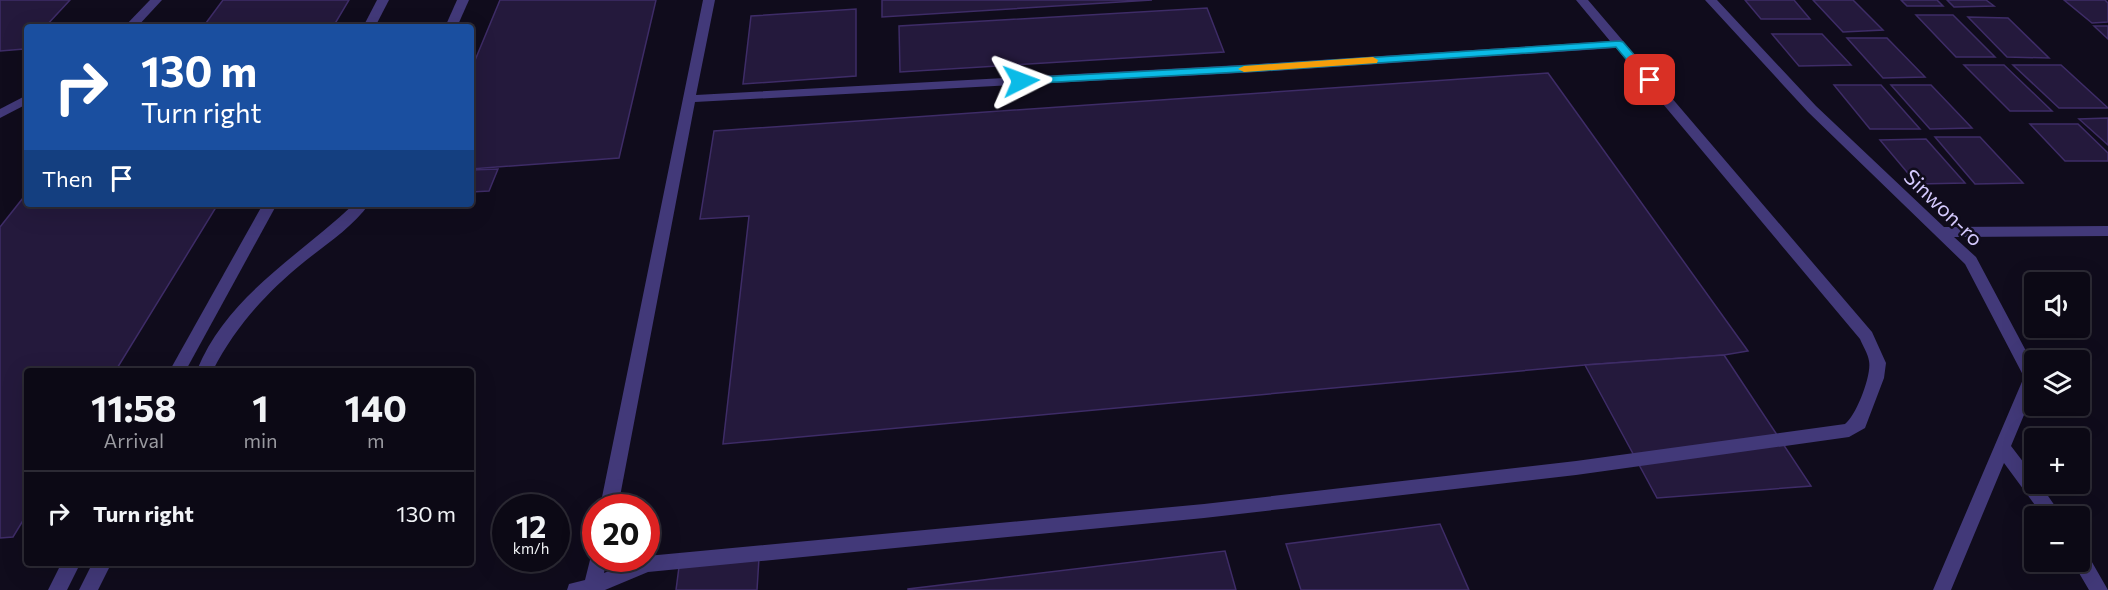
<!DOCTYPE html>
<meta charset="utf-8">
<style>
:root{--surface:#0c0915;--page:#15121e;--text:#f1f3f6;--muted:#9a9aa0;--line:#2c2a34}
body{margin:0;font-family:Commissioner,sans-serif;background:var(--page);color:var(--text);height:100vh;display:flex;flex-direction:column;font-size:22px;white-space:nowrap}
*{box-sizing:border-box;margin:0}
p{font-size:20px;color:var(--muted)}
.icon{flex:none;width:33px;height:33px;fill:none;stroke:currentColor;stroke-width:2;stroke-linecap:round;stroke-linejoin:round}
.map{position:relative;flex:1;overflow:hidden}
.drawer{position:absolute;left:24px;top:368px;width:450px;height:198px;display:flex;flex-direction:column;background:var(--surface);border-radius:6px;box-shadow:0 6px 24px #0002,0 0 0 2px var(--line)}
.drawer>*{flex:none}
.guide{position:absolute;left:24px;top:24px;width:450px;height:183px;border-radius:6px;box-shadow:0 6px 24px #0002,0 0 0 2px var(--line);background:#1a4fa0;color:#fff;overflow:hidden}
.buttons{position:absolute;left:2024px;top:272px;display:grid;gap:12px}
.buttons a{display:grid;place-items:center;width:66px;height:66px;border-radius:6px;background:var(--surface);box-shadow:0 6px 24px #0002,0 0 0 2px var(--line);font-size:30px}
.speed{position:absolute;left:492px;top:494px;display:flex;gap:12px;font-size:30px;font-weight:700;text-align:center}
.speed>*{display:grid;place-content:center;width:78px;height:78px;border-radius:50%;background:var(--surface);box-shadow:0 6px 24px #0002,0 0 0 2px var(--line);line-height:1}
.speed small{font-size:15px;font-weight:400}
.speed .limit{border:9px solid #d22;background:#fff;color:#111}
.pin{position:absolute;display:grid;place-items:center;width:51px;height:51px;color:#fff;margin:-26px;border-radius:12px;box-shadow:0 3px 9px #0006}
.me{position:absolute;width:66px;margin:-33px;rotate:87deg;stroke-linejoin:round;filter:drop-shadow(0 0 4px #0008)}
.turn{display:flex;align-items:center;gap:21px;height:126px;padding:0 18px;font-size:27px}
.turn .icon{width:78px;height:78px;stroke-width:2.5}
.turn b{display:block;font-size:42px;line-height:51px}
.then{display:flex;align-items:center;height:57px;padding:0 18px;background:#0003;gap:12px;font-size:22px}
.eta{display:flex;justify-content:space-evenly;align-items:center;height:102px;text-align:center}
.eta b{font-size:36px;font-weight:700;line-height:42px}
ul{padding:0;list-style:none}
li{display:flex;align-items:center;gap:18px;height:84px;padding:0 18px;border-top:2px solid var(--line)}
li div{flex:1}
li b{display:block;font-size:22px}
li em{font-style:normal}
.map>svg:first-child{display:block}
</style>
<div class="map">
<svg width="2108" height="590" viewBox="0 0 2108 590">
<rect width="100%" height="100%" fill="#100c1c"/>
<g fill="#24193c" stroke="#3e2c67" stroke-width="1.5">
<path d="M 0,0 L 70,0 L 45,27 L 27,27 L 27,46 L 24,49 L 0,51 Z"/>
<path d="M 223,0 L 349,0 L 333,27 L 203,27 Z"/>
<path d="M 500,0 L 656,0 L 619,158 L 471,169 L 471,70 Z"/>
<path d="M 882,0 L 1152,0 L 882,17 Z"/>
<path d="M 1745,0 L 1794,0 L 1810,19 L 1761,19 Z"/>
<path d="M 1813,0 L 1853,0 L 1883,30 L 1843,32 Z"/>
<path d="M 1901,0 L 1937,0 L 1943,6 L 1907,6 Z"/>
<path d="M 1947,0 L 1986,0 L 1994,6 L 1954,7 Z"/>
<path d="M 2064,0 L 2105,0 L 2108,3 L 2108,22 L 2092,23 Z"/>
<path d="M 1207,8 L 1224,52 L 900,72 L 899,26 Z"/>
<path d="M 856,9 L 856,76 L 743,84 L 751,16 Z"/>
<path d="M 1916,15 L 1953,15 L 1995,57 L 1956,57 Z"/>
<path d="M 1968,17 L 2008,18 L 2049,58 L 2007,57 Z"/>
<path d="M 2094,26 L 2108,26 L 2108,39 Z"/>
<path d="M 1772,34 L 1822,34 L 1851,65 L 1799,66 Z"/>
<path d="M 1847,38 L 1887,38 L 1925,77 L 1883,78 Z"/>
<path d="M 1964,65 L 2004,65 L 2052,111 L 2010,111 Z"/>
<path d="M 2013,65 L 2061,65 L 2108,108 L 2059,108 Z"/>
<path d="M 1548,73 L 1748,351 L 1724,355 L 1585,365 L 723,444 L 749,216 L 700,219 L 714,131 Z"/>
<path d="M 1834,85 L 1881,85 L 1920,129 L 1870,129 Z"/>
<path d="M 1891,85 L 1931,85 L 1972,128 L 1930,129 Z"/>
<path d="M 2108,118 L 2108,145 L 2079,119 Z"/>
<path d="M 2030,124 L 2078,124 L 2108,153 L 2108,161 L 2065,161 Z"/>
<path d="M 1935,137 L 1980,137 L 2023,183 L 1975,184 Z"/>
<path d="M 1926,139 L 1965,183 L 1917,184 L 1880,140 Z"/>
<path d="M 498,169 L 489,191 L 471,192 L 471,170 Z"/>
<path d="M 27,193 L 27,204 L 218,204 L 116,370 L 27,370 L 27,514 L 13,537 L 0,538 L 0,227 Z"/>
<path d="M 1724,355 L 1811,486 L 1657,498 L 1585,365 Z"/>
<path d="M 1440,524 L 1469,590 L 1301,590 L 1286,544 Z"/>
<path d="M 1225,551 L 1236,590 L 908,590 L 908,589 Z"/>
<path d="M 759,558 L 757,590 L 676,590 L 679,567 Z"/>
</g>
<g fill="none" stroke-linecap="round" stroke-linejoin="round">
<g fill="#423979" fill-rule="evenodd">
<path d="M 150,0 L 162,0 L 137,27 L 124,27 Z"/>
<path d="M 377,0 L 389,0 L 375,27 L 363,27 Z"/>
<path d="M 457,0 L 469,0 L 457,27 L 445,27 Z"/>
<path d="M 703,0 L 715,0 L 696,95 L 1258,64 L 1610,41 L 1576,0 L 1588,0 L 1872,332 L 1886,363 L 1884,378 L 1865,428 L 1849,437 L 1576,475 L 1204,518 L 648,572 L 605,590 L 567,590 L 569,584 L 585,580 L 592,552 L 596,551 L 596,558 L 607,558 L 604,573 L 647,556 L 1204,504 L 1576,461 L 1845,424 C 1856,416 1872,375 1869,361 C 1868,354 1863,346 1860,339 L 1616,48 L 1258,72 L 695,102 L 618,507 L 600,507 Z"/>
<path d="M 1705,0 L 1717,0 L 1816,106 L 1944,227 L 2108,226 L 2108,236 L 1954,237 L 1976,257 L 2034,366 L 2034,391 L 2011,446 L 2034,476 L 2034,483 L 2039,483 L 2062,516 L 2043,516 L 2004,463 L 1951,590 L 1933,590 L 2024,377 L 1965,264 L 1808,112 Z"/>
<path d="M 27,95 L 27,104 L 0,118 L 0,109 Z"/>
<path d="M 263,204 L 277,204 L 186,370 L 170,370 Z"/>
<path d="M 354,204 L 369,204 C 353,227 325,245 304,262 C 265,294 236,326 213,370 L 197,370 C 227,296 298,257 354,204 Z"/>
<path d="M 2079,548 L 2085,550 L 2108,590 L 2089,590 L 2072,561 L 2079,561 Z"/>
<path d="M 62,562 L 81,562 L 67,590 L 48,590 Z"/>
<path d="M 93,562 L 112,562 L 98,590 L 79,590 Z"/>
</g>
</g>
<path fill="#0bbbe7" stroke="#077a96" stroke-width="1.5" d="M 1619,41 L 1623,42 L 1654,78 L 1654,83 L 1646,83 L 1616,47 L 1258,71 L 1021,84 L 1015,81 L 1021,78 L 1258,65 Z"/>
<path fill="#f59e0b" d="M 1373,57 L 1378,60 L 1377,63 L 1244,72 L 1238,69 L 1244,66 Z"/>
<g text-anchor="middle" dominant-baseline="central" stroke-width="5" stroke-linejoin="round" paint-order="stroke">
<g font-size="21" fill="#d4c9fd" stroke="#100c1c">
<text transform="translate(1944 207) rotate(44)">Sinwon-ro</text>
</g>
</g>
</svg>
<div class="buttons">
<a><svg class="icon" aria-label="sound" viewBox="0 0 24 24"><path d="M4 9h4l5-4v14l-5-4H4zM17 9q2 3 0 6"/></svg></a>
<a><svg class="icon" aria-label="layers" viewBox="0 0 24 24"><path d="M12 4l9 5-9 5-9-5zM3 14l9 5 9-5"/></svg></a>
<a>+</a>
<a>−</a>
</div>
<div class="speed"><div>12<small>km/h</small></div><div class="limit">20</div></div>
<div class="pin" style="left:1650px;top:80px;background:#d93025"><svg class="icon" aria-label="arrive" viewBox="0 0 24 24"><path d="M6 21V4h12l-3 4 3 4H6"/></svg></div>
<svg class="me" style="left:1021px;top:81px" viewBox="-20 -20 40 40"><path d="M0-17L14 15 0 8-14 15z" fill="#0bbbe7" stroke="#fff" stroke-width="4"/></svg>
<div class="guide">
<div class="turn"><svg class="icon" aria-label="right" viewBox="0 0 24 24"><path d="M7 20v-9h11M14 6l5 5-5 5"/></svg><div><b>130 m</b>Turn right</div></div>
<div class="then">Then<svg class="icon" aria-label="arrive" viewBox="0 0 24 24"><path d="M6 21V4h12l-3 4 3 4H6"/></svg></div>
</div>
<section class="drawer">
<div class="eta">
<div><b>11:58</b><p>Arrival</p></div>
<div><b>1</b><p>min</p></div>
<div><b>140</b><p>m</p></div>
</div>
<ul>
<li><svg class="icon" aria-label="right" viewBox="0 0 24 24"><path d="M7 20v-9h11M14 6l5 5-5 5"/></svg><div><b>Turn right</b></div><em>130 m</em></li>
</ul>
</section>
</div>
